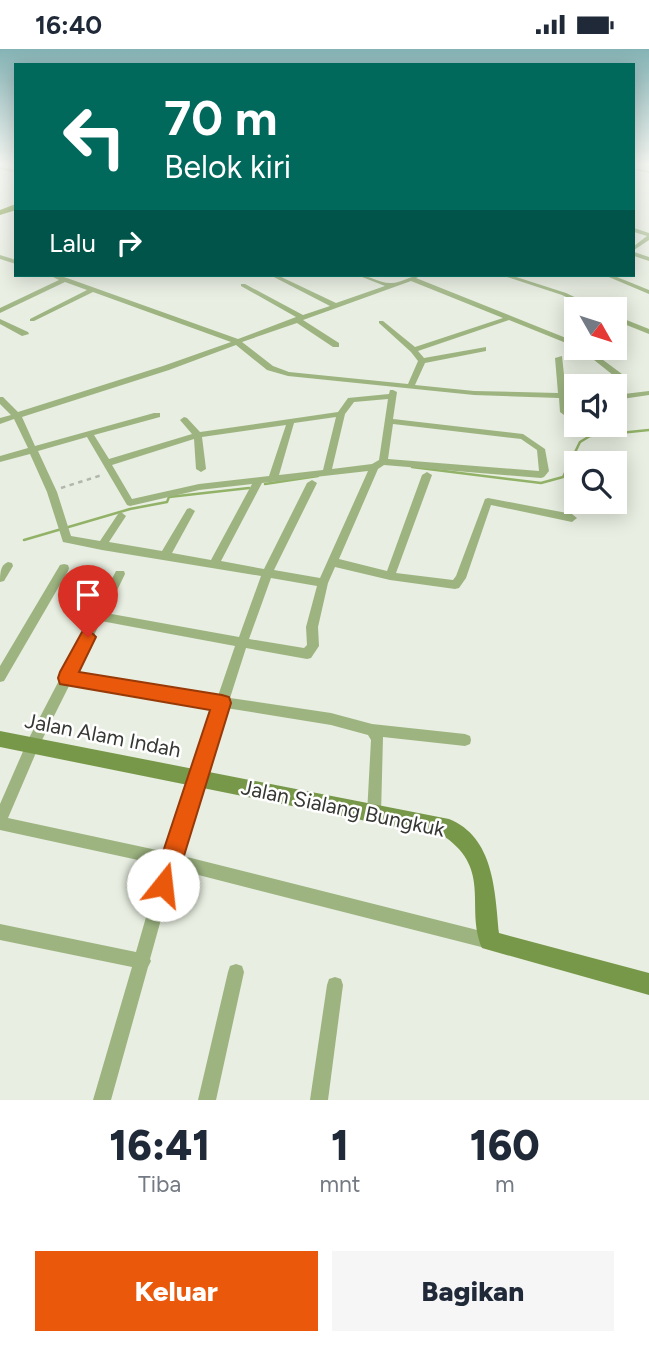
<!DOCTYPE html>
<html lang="id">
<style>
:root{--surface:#fff;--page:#f6f6f7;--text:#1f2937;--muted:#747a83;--accent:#ea580c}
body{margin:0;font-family:Figtree,sans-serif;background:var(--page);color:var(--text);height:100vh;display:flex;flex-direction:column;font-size:26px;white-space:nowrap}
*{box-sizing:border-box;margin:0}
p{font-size:23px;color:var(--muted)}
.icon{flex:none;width:38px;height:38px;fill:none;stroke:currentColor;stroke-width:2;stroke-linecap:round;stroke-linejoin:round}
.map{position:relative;height:1051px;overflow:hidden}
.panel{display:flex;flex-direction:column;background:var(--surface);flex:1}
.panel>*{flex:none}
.top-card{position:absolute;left:14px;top:14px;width:621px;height:214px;border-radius:0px;box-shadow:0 4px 18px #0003;background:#00695c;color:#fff;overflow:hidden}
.needle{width:46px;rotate:129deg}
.fabs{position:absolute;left:564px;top:248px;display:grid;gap:14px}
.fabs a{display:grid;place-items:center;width:63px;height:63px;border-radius:0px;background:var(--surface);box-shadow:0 4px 18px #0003;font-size:35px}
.pin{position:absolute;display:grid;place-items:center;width:60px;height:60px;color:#fff;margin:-72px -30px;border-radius:50% 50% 50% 0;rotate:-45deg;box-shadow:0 0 7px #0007}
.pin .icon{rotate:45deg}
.me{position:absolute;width:77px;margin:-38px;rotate:16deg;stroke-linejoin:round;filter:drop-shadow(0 0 5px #0008)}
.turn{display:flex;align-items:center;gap:24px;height:147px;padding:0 35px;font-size:32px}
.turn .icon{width:91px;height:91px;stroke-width:2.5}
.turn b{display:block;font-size:49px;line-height:60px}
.then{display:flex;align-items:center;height:66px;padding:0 35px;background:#0003;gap:14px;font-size:26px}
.eta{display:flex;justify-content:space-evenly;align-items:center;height:119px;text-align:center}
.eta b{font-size:42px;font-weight:800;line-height:49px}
.button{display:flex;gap:14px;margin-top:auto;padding:14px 35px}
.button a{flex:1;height:80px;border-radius:0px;background:var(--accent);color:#fff;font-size:28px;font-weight:800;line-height:80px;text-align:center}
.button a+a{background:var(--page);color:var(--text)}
.status{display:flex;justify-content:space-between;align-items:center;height:49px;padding:0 35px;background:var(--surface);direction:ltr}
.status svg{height:19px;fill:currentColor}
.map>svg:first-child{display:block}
</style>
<div class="status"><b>16:40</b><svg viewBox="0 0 49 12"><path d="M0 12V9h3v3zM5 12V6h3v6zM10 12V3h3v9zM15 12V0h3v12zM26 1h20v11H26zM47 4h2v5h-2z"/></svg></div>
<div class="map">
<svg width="649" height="1051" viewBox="0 0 649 1051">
<rect width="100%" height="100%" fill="#e8eee1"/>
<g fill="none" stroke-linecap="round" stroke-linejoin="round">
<g stroke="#92b268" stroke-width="2.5">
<path d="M 412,418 L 541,434 L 563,428 L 580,393 L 590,387 L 649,381"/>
<path d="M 265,435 L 318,427"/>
<path d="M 24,491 L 130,460 L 167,453 L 169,448 L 249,439"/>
</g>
<path stroke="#b2b7ad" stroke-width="2.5" stroke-dasharray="4.5 4.5" stroke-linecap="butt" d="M 61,439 L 102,426"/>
<g fill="#9db481" fill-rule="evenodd">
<path d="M 0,118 L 16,121 L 16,124 L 0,120 Z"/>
<path d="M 634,119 L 649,122 L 649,124 L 634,121 Z"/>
<path d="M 634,179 L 649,184 L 649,191 L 634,201 L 634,197 L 647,187 L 634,183 Z"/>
<path d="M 634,203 L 649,208 L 649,212 L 634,207 Z"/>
<path d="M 0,206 L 16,211 L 16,215 L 0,210 Z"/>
<path d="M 49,226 L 57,226 L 67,229 L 238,290 L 296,268 L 241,237 L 241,235 L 245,235 L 303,266 L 330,257 L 270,226 L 277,226 L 336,254 L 385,237 L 357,226 C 369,226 379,234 390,234 C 400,235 411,226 423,226 L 416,229 L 576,293 L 576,298 L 509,271 L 418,302 L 424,309 L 486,298 L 486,302 L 425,314 L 415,336 L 474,342 L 558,344 L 555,309 L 562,307 L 566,344 L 576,345 L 576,349 L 567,349 L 568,363 L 564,366 L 560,363 L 559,349 L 474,346 L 288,327 L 267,321 L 236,296 L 169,321 L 22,368 L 35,397 L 154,364 L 160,364 L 160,368 L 94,386 L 109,410 L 192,385 L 180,371 L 184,368 L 187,369 L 200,383 L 338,363 L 348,349 L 389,345 L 390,341 L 393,341 L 397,343 L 393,370 L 523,385 L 545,400 L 549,422 L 544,428 L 541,429 L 384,416 L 378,420 L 339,510 L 387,522 L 422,426 L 427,423 L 432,426 L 396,524 L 453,531 L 456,527 L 485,450 L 488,449 L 572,465 L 577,469 L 572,473 L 491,456 L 466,529 L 459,539 L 455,540 L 390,531 L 335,518 L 328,534 L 318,578 L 319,597 L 311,609 L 307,610 L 246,599 L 230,649 L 331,664 L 372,675 L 465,685 L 470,687 L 471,691 L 470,695 L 465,697 L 383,688 L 381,765 L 379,770 L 374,772 L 369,770 L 367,765 L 371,691 L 368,686 L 331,676 L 226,659 L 179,806 L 489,884 L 495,886 L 497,892 L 495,898 L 489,900 L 175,820 L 150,910 L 151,912 L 148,918 L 111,1051 L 93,1051 L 132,918 L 0,891 L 0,875 L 136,903 L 161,816 L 0,781 L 0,755 L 28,691 L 116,522 L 124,522 L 125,525 L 106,564 L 239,588 L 261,527 L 102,501 L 63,493 L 47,443 L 30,405 L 0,413 L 0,407 L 28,399 L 14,370 L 0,375 L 0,369 L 11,366 L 0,355 L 0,348 L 3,348 L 18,363 L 163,317 L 231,293 L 93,243 L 34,272 L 30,272 L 30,270 L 87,241 L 65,233 L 0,264 L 0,259 L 59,231 ZM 411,232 L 503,269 L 415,298 L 383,272 L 379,272 L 379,274 L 411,303 L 418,312 L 408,335 L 289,323 L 273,317 L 242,293 L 297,274 L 333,298 L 339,298 L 339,294 L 303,271 ZM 388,350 L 379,411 L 372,415 L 332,420 L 345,365 L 354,353 ZM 336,368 L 323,421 L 279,426 L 294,374 ZM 393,375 L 521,390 L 537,401 L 539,422 L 388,410 ZM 286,376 L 269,427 L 199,435 L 132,450 L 112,416 L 194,390 L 196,420 L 201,423 L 206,420 L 202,388 ZM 87,388 L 127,456 L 130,457 L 199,441 L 252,435 L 211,511 L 172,504 L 195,462 L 190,459 L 187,460 L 162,502 L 109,493 L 126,467 L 121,463 L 118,465 L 100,492 L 71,487 L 57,443 L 38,402 ZM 368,422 L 320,529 L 274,521 L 317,434 L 312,431 L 307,434 L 264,520 L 221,512 L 262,434 ZM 271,529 L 317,537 L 306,578 L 307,596 L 304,599 L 249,590 ZM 101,572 L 235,597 L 218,647 L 75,625 ZM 70,635 L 215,658 L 166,803 L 8,769 L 38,699 Z"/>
<path d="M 501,226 L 510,226 L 566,244 L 602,261 L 593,261 L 562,246 Z"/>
<path d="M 604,226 L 612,226 L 649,241 L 649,245 Z"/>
<path d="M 614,266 L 649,280 L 649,285 L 614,271 Z"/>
<path d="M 0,270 L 28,283 L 29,285 L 22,287 L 0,275 Z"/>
<path d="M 579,299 L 587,299 L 626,328 L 626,332 L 619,335 L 624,345 L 649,342 L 649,346 L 622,350 L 614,350 L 614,346 L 617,346 L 611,334 L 618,330 Z"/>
<path d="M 8,513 L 12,514 L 13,517 L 4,532 L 0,533 C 0,525 0,516 8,513 Z"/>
<path d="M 64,515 L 68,516 L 69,519 L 68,522 L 4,632 L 0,633 L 0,617 L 60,516 Z"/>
<path d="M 236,915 L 242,917 L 244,923 L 216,1051 L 198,1051 L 228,923 L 230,917 Z"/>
<path d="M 335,928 L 341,930 L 343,936 L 328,1051 L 310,1051 L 327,936 L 329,930 Z"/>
</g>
<path fill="#779849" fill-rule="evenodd" d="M 0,682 L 449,770 C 494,788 495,842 499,884 L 649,924 L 649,946 L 482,899 C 465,859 492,821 445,788 L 0,698 Z"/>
<path fill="#5d840e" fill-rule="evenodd" d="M 13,156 L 16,156 L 16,161 L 0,166 L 0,161 Z"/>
</g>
<linearGradient id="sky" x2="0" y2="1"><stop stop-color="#85b3b5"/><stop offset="0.44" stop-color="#f5f7f2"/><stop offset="1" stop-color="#f5f7f2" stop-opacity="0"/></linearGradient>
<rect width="649" height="262" fill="url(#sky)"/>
<path fill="#ea580c" stroke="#983908" stroke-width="2" d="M 88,580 L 96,588 L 79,623 L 222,646 L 229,648 L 231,654 L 175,836 L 171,845 L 163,848 L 155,845 L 152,836 L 210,661 L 60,635 L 58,629 L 60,623 L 82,583 Z"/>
<g text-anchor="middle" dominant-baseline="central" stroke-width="5" stroke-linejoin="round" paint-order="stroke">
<g font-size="21" fill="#353833" stroke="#fff">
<text transform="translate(103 686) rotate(11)">Jalan Alam Indah</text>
<text transform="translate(343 759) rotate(12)">Jalan Sialang Bungkuk</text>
</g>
</g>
</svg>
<div class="fabs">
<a><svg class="needle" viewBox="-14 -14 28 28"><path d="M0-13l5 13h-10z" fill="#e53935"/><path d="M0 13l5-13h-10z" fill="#747a83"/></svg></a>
<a><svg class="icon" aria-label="sound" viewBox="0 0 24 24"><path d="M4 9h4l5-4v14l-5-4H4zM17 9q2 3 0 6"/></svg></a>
<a><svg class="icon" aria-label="search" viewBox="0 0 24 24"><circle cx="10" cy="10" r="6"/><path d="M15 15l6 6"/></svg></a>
</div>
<div class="pin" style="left:88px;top:588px;background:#d93025"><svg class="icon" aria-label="arrive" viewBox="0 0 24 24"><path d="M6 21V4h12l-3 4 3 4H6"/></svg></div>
<svg class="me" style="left:163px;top:836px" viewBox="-20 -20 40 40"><circle r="19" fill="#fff"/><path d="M0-13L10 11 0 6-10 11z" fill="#ea580c"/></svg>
<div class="top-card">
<div class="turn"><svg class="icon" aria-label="left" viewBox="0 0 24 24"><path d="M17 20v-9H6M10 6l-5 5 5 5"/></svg><div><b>70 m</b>Belok kiri</div></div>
<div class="then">Lalu<svg class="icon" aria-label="right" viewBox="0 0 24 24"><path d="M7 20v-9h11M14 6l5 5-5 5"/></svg></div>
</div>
</div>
<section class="panel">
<div class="eta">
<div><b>16:41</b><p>Tiba</p></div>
<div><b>1</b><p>mnt</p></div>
<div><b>160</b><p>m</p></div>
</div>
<div class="button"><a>Keluar</a><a>Bagikan</a></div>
</section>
